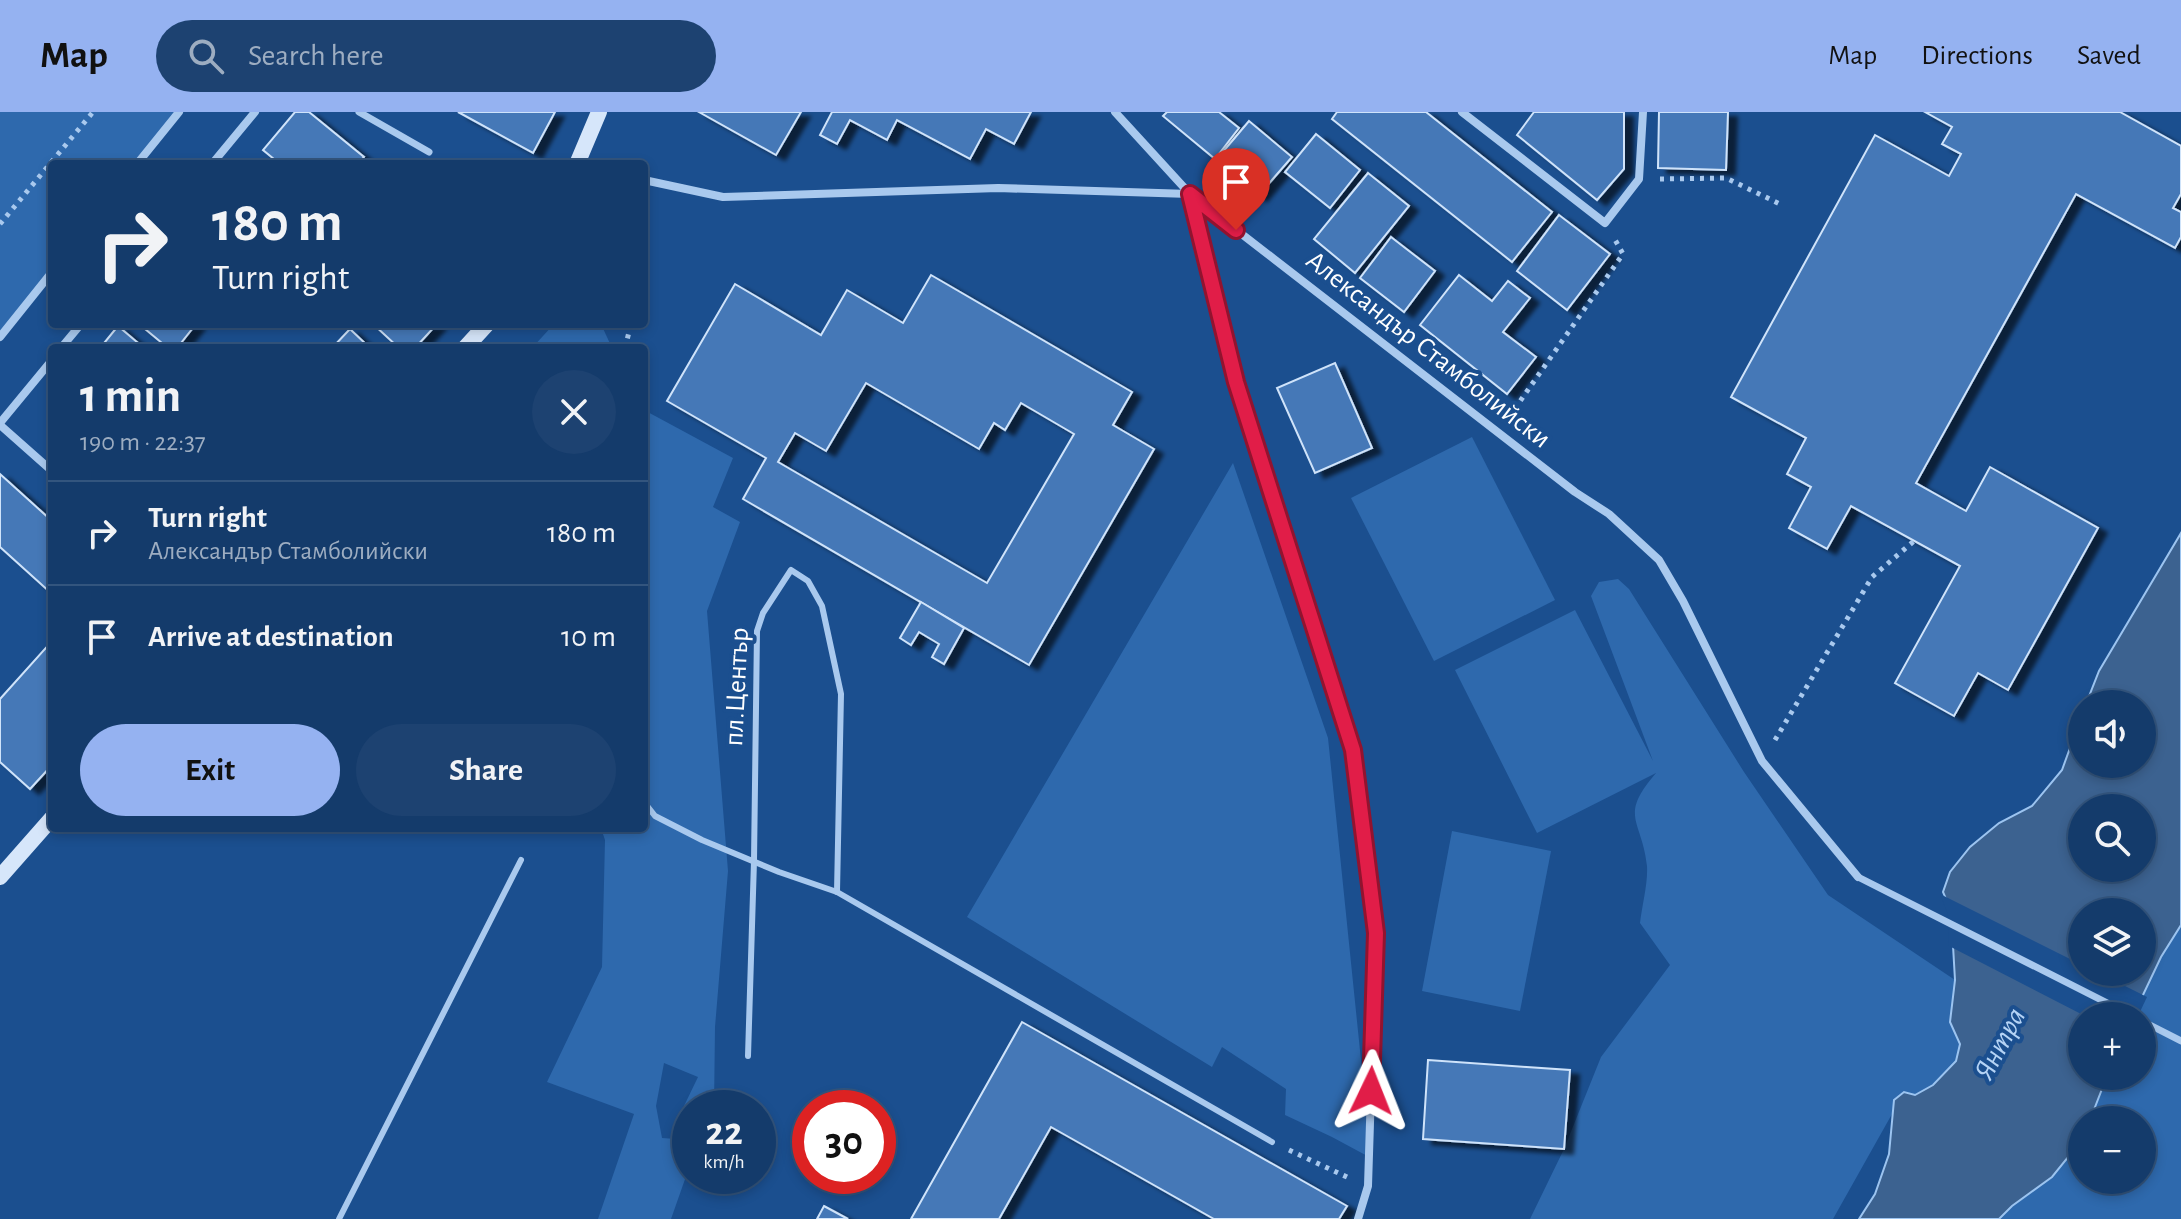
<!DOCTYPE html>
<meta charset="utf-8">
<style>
:root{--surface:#143b6b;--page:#1d4271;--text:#f1f3f6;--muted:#9dadc1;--line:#33557e;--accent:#95b2f1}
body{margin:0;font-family:"Alegreya Sans",sans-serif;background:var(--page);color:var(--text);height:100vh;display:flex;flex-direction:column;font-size:30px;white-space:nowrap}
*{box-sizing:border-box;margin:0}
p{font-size:26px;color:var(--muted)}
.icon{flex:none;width:44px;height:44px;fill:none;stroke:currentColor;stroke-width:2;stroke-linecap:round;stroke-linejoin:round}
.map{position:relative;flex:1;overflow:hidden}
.drawer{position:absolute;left:48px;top:232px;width:600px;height:488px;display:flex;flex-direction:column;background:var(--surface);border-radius:8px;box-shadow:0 4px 12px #0003,0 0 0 2px var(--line)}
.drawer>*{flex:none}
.hud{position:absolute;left:48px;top:48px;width:600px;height:168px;border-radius:8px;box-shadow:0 4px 12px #0003,0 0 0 2px var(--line);background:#143b6b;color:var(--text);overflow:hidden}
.buttons{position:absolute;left:2068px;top:578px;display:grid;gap:16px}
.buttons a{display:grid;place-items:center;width:88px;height:88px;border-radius:50%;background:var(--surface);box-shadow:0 4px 12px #0003,0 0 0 2px var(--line);font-size:40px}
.speed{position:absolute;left:672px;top:978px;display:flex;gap:16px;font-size:40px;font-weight:700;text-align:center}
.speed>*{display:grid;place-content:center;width:104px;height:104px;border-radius:50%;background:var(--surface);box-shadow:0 4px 12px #0003,0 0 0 2px var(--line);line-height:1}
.speed small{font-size:20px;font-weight:400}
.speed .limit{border:12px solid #d22;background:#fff;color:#111}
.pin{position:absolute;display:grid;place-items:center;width:68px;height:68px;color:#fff;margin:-82px -34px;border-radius:50% 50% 50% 0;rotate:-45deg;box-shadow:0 0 8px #0007}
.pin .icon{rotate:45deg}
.me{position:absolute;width:88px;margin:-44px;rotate:2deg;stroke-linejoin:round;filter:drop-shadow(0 0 6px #0008)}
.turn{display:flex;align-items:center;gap:28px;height:168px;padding:0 32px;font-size:36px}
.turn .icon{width:104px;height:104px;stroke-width:2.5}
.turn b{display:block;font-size:56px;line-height:68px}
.round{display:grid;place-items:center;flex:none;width:84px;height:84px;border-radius:42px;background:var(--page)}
.headline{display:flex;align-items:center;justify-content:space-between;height:136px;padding:0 32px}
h1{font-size:48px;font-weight:600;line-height:60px}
.cta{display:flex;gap:16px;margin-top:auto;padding:16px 32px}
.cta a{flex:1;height:92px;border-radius:48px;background:var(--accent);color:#111;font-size:32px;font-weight:600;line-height:92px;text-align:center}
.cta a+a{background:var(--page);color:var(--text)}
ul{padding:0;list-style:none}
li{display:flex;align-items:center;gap:24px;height:104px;padding:0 32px;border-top:2px solid var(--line)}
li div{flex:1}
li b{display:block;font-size:30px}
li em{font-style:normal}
header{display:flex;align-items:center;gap:48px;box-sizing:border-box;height:112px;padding:0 40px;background:var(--accent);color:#111}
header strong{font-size:38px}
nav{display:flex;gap:44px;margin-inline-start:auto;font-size:28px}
.search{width:560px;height:72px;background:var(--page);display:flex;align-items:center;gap:20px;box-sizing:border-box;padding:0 28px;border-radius:44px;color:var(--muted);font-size:30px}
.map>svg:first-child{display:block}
</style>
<header>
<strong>Map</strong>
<div class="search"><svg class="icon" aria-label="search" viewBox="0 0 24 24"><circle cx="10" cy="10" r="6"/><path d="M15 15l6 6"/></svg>Search here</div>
<nav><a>Map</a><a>Directions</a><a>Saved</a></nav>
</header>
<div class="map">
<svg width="2181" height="1107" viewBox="0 0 2181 1107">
<defs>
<filter id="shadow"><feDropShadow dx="9" dy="5" stdDeviation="2" flood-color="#0009"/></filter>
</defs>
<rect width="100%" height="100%" fill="#1b4f8f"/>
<g fill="#2e69ad">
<path d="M 0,0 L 179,0 L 137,52 L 52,52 L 52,160 L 0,225 Z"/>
<path d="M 554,212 L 601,212 L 612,236 L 532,236 Z"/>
<path d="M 644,298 L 733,346 L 713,395 L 740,410 L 707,499 L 728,759 L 715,915 L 714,996 L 684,994 L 698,965 L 664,951 L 656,994 L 662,1026 L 690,1028 L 690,1053 L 671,1107 L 598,1107 L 634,1002 L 547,970 L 602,855 L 605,728 L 601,716 L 644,716 Z"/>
<path d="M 1472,325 L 1555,488 L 1434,549 L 1351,386 Z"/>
<path d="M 1233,351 L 1328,626 L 1371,1046 L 1332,1025 L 1285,1003 L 1286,977 L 1222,935 L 1212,955 L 967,805 Z"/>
<path d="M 1618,467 L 1629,477 L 1744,660 L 1828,783 L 1955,868 L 1950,910 L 1960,932 L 1956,949 L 1933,973 L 1914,983 L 1894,988 L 1892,1002 L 1833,1107 L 1530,1107 L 1564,1037 L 1601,945 L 1670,853 L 1640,811 C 1642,793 1648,772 1647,754 C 1642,707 1618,705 1656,661 L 1537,721 L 1455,558 L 1575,498 L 1653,649 L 1591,484 L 1599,470 Z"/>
<path d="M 1452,719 L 1551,739 L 1520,899 L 1422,879 Z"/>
<path d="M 2181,813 L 2181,1107 L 1999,1107 L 2012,1094 L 2052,1065 L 2082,1028 L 2082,1068 L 2142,1068 L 2142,1008 L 2090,1008 L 2107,964 L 2142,964 L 2142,904 L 2133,904 L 2161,845 Z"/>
</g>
<path fill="#3c6290" stroke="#9cc4f0" stroke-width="2" fill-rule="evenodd" d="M 2181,421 L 2181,813 L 2161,845 L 2133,904 L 2082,904 L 2082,964 L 2107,964 L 2090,1008 L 2082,1008 L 2082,1028 L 2052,1065 L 2012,1094 L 1999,1107 L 1859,1107 L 1875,1082 L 1889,1042 L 1894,988 L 1904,980 L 1915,983 L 1933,973 L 1956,949 L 1960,932 L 1950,910 L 1955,868 L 1951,799 L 1943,780 L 1950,760 L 1970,735 L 1999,711 L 2032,694 L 2062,658 L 2082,603 L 2082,652 L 2142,652 L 2142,592 L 2086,592 L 2099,559 ZM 2082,696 L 2142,696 L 2142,756 L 2082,756 ZM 2082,800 L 2142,800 L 2142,860 L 2082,860 Z"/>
<path fill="#1b4f8f" d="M 1940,782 L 2082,853 L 2082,860 L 2097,860 L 2147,885 L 2138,904 L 2085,904 L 1949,834 L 1947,800 Z"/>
<g fill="#4478b7" stroke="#cfe3fa" stroke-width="2" fill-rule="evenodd" filter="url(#shadow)">
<path d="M 295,0 L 309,0 L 364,45 L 358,52 L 280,52 L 263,38 Z"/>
<path d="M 458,0 L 555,0 L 533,41 Z"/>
<path d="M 699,0 L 801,0 L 776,43 Z"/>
<path d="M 832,0 L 1031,0 L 1014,32 L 986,17 L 970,47 L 897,8 L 887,28 L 850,8 L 837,32 L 820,23 Z"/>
<path d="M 1167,0 L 1219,0 L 1239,16 L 1215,47 L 1163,4 Z"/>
<path d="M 1337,0 L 1426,0 L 1552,100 L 1512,150 L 1332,7 Z"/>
<path d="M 1534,0 L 1624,0 L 1624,57 L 1597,88 L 1517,23 Z"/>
<path d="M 1659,0 L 1728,0 L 1726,58 L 1658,56 Z"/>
<path d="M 1925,0 L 2120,0 L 2181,34 L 2181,82 L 2173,96 L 2181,100 L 2181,125 L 2175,136 L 2076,82 L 1916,371 L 1966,399 L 1990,355 L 2098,416 L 2008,578 L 1978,561 L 1954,604 L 1895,571 L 1960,454 L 1851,394 L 1827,437 L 1789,416 L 1811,375 L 1787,362 L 1806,326 L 1731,285 L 1875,23 L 1949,64 L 1961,42 L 1942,32 L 1952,15 Z"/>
<path d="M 1249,9 L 1292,45 L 1258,84 L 1216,48 Z"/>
<path d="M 1316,22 L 1360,58 L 1330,96 L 1285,60 Z"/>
<path d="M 1368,61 L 1409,94 L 1355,161 L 1314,127 Z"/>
<path d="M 1559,103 L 1610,142 L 1567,198 L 1517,159 Z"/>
<path d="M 1391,125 L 1435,159 L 1404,200 L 1360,166 Z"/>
<path d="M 931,163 L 1132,280 L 1113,313 L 1154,337 L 1029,553 L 743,387 L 766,346 L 667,289 L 735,172 L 821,223 L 847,178 L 903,211 ZM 866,271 L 979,337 L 994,311 L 1005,318 L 1021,291 L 1074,322 L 987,471 L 778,350 L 795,321 L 826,339 Z"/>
<path d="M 1459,163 L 1492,189 L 1508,169 L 1530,186 L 1503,220 L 1536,245 L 1507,282 L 1420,213 Z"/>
<path d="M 139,212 L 196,212 L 177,236 L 168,236 Z"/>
<path d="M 373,212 L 437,212 L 415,236 L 399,236 Z"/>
<path d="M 118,214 L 144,236 L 100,236 Z"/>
<path d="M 350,217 L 370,236 L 332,236 Z"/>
<path d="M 1335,251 L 1372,336 L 1315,361 L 1277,276 Z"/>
<path d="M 0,362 L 52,409 L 52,482 L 0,435 Z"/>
<path d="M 921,490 L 964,516 L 944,552 L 932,545 L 939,532 L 919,520 L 911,533 L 900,526 Z"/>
<path d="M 52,529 L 52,653 L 30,677 L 0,650 L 0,587 Z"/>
<path d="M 1022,910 L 1347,1094 L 1339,1107 L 1214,1107 L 1051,1015 L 999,1107 L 911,1107 Z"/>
<path d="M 1428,948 L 1570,958 L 1564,1037 L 1423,1027 Z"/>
<path d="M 824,1094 L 848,1107 L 817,1107 Z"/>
</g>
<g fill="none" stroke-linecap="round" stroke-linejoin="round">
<g stroke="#a9c9ee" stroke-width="5" stroke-dasharray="4 6" stroke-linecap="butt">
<path d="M 1660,67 L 1726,66 L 1782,93"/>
<path d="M 0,112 L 93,0"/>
<path d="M 625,236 L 631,212"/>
<path d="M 1509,305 L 1623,142 L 1614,126"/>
<path d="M 1775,628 L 1872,465 L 1914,429"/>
<path d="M 1289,1038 L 1349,1066"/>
</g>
<g stroke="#a9c9ee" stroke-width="6">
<path d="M 644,690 L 655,704 L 702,728 L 779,760 L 837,780 L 1272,1030"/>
<path d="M 748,944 L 754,749 L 757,519 L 763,501 L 791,458 L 808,469 L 822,494 L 841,582 L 837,780"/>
<path d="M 339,1107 L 521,748"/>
</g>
<g stroke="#a9c9ee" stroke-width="7">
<path d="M 359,0 L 429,40"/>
<path d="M 1858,765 L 2133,904"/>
<path d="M 2142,909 L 2181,929"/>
</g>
<g stroke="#a9c9ee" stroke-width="8">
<path d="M 1115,0 L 1190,82 L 1236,270 L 1353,638 L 1376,821 L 1368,1074 L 1358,1107"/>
<path d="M 1462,0 L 1605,111 L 1639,67 L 1643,0"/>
<path d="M 137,52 L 179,0"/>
<path d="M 212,52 L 255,0"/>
<path d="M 644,68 L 723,85 L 998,76 L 1190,82 L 1575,380 L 1609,402 L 1659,448 L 1683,489 L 1762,649 L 1858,765"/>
<path d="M 0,225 L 52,160"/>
<path d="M 61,236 L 81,212"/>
<path d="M 0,311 L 52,248"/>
<path d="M 0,313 L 52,359"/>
</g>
<g stroke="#d6e6fa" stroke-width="16">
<path d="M 577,52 L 599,0"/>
<path d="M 465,236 L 487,212"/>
<path d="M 0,765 L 52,706"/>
</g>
</g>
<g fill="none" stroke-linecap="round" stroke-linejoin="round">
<g stroke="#92132f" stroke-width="20">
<path id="route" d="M 1236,118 L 1190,82 L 1236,270 L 1353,638 L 1376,821 L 1371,979"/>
</g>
<use href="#route" stroke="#e11d48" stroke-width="14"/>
</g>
<g text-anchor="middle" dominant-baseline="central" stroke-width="8" stroke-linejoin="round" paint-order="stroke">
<g font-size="28" fill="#fff" stroke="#1b4f8f">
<text transform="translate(1428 238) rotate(38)">Александър Стамболийски</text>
<text transform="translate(737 575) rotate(-87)">пл.Център</text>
</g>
<g font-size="30" font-style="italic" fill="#b5d3f5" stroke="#1b4f8f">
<text transform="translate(2000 932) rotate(-62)">Янтра</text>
</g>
</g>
</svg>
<div class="buttons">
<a><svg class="icon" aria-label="sound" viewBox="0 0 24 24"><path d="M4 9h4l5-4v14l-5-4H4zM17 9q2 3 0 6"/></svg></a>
<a><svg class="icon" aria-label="search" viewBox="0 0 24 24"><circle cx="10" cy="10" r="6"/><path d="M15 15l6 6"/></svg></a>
<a><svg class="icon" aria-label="layers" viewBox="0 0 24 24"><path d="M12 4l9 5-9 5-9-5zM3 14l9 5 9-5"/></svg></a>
<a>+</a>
<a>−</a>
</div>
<div class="speed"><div>22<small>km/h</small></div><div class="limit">30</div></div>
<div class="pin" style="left:1236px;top:118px;background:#d93025"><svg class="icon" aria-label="arrive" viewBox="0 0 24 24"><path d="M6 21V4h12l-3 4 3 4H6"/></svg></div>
<svg class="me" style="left:1371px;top:979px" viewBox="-20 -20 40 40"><path d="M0-17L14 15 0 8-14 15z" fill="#e11d48" stroke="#fff" stroke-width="4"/></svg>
<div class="hud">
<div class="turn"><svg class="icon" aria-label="right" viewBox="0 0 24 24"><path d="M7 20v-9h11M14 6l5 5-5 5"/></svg><div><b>180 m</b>Turn right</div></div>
</div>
<section class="drawer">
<div class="headline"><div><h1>1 min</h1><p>190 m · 22:37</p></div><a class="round"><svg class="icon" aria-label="close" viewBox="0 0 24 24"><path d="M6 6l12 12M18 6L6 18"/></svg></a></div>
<ul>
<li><svg class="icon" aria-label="right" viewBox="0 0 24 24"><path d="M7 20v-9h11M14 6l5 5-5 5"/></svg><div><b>Turn right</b><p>Александър Стамболийски</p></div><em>180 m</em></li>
<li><svg class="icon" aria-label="arrive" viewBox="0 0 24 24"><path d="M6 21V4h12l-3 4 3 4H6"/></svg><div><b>Arrive at destination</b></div><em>10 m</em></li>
</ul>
<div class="cta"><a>Exit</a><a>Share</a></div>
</section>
</div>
